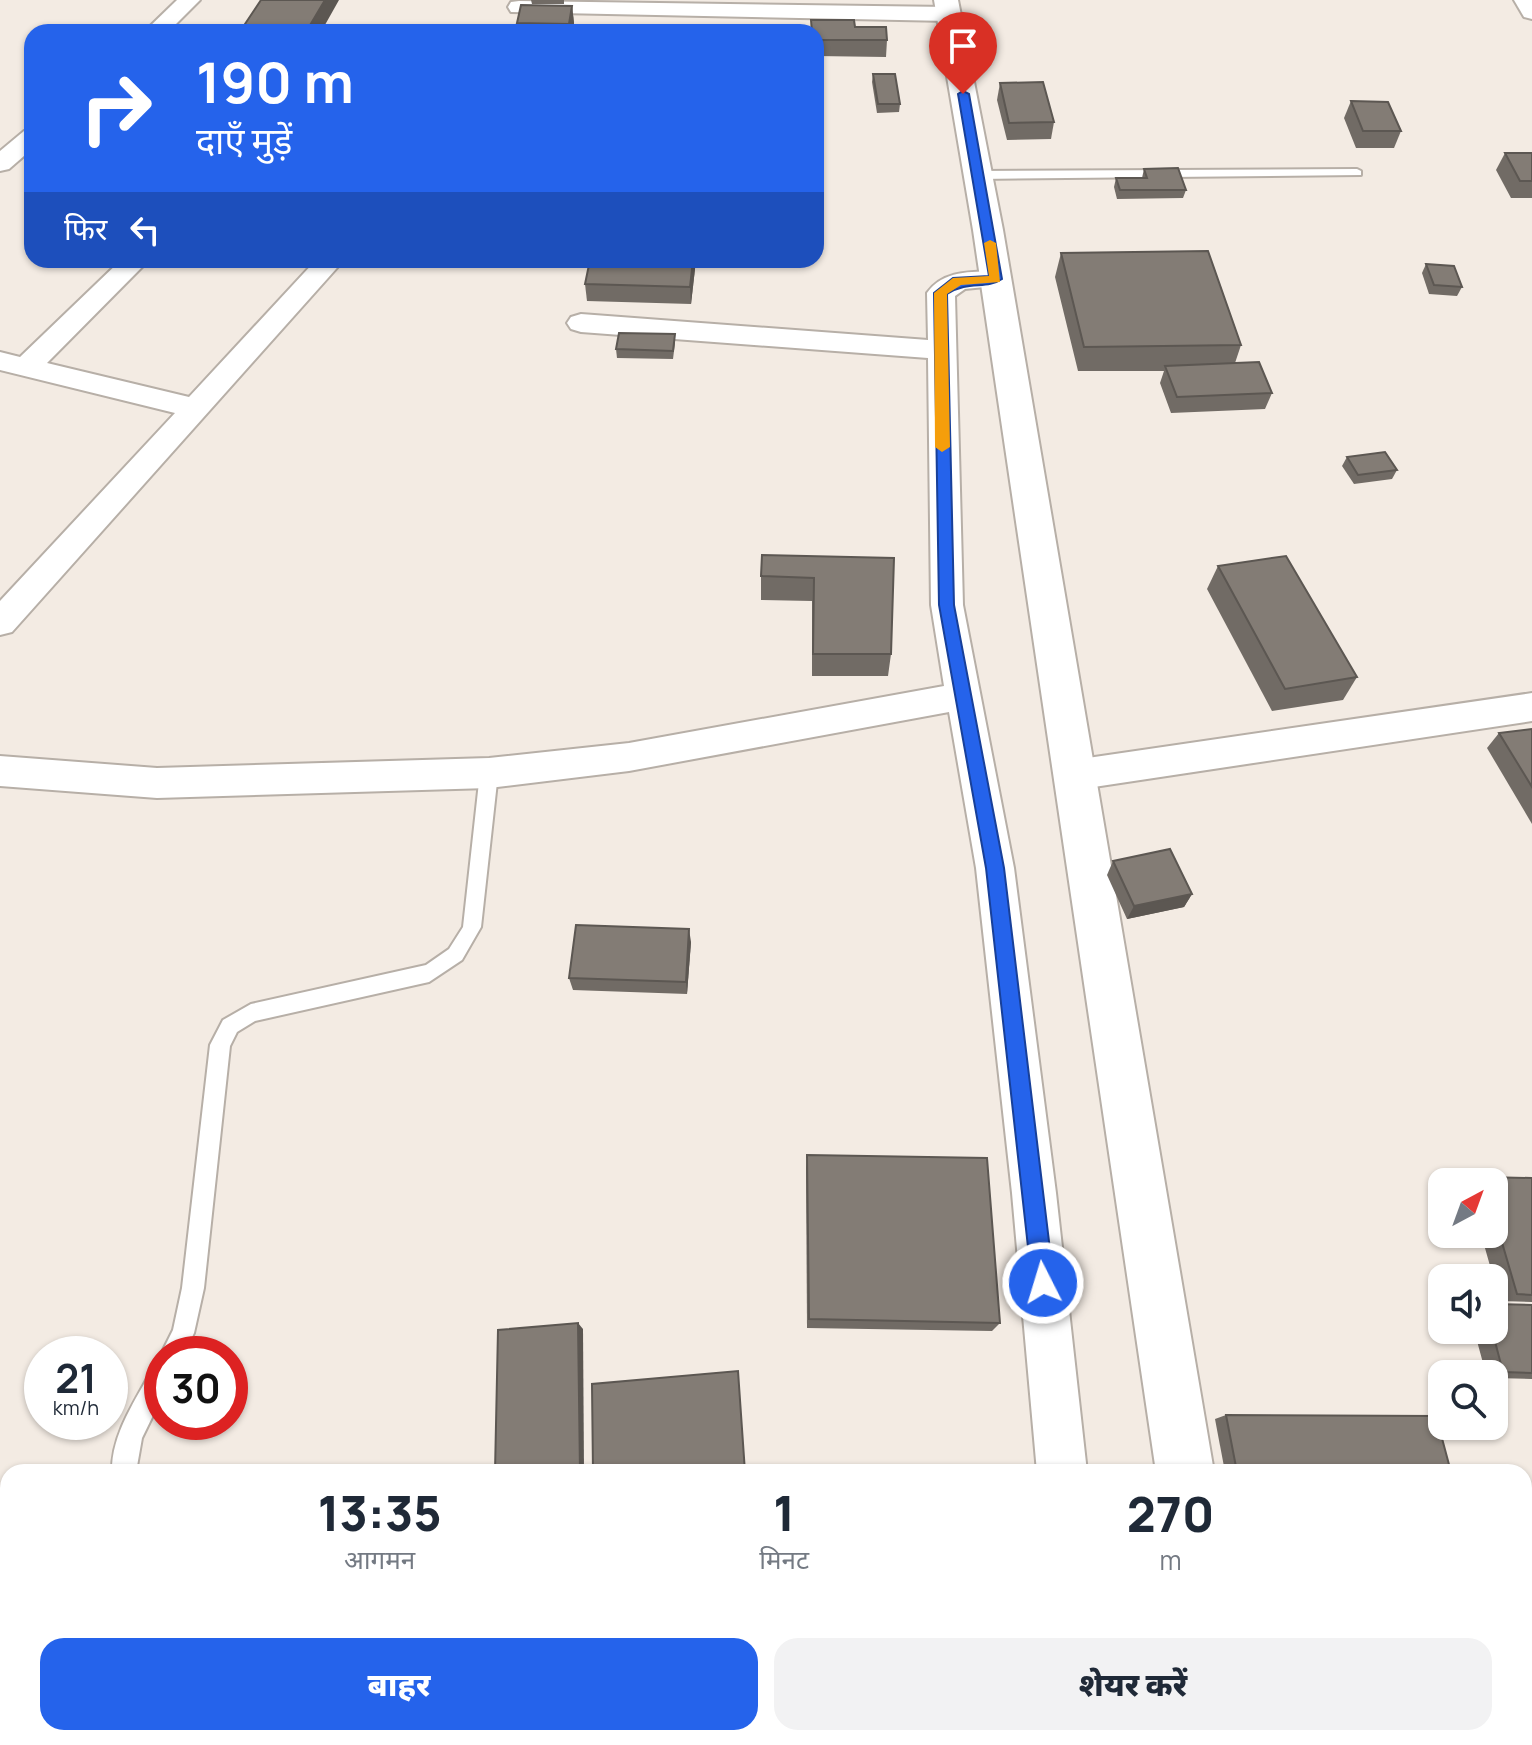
<!DOCTYPE html>
<html lang="hi">
<meta charset="utf-8">
<style>
:root{--surface:#fff;--page:#f2f2f3;--text:#1f2937;--muted:#747a83;--accent:#2563eb}
body{margin:0;font-family:Manrope,"Noto Sans Devanagari",sans-serif;background:var(--page);color:var(--text);height:100vh;display:flex;flex-direction:column;font-size:30px;white-space:nowrap}
*{box-sizing:border-box;margin:0}
p{font-size:26px;color:var(--muted)}
.icon{flex:none;width:44px;height:44px;fill:none;stroke:currentColor;stroke-width:2;stroke-linecap:round;stroke-linejoin:round}
.map{position:relative;flex:1;overflow:hidden}
.panel{position:absolute;left:0px;top:1464px;width:1532px;height:282px;display:flex;flex-direction:column;background:var(--surface);border-radius:24px 24px 0 0;box-shadow:0 2px 6px #0004}
.panel>*{flex:none}
.banner{position:absolute;left:24px;top:24px;width:800px;height:244px;border-radius:24px;box-shadow:0 2px 6px #0004;background:#2563eb;color:#fff;overflow:hidden}
.needle{width:52px;rotate:41deg}
.fabs{position:absolute;left:1428px;top:1168px;display:grid;gap:16px}
.fabs a{display:grid;place-items:center;width:80px;height:80px;border-radius:16px;background:var(--surface);box-shadow:0 2px 6px #0004;font-size:40px}
.speed{position:absolute;left:24px;top:1336px;display:flex;gap:16px;font-size:40px;font-weight:700;text-align:center}
.speed>*{display:grid;place-content:center;width:104px;height:104px;border-radius:50%;background:var(--surface);box-shadow:0 2px 6px #0004;line-height:1}
.speed small{font-size:20px;font-weight:400}
.speed .limit{border:12px solid #d22;background:#fff;color:#111}
.pin{position:absolute;display:grid;place-items:center;width:68px;height:68px;color:#fff;margin:-82px -34px;border-radius:50% 50% 50% 0;rotate:-45deg;box-shadow:0 0 8px #0007}
.pin .icon{rotate:45deg}
.me{position:absolute;width:88px;margin:-44px;rotate:355deg;stroke-linejoin:round;filter:drop-shadow(0 0 6px #0008)}
.turn{display:flex;align-items:center;gap:28px;height:168px;padding:0 40px;font-size:36px}
.turn .icon{width:104px;height:104px;stroke-width:2.5}
.turn b{display:block;font-size:56px;line-height:68px}
.then{display:flex;align-items:center;height:76px;padding:0 40px;background:#0003;gap:16px;font-size:30px}
.eta{display:flex;justify-content:space-evenly;align-items:center;height:136px;text-align:center}
.eta b{font-size:48px;font-weight:800;line-height:56px}
.cta{display:flex;gap:16px;margin-top:auto;padding:16px 40px}
.cta a{flex:1;height:92px;border-radius:24px;background:var(--accent);color:#fff;font-size:32px;font-weight:800;line-height:92px;text-align:center}
.cta a+a{background:var(--page);color:var(--text)}
.map>svg:first-child{display:block}
</style>
<div class="map">
<svg width="1532" height="1745" viewBox="0 0 1532 1745">
<rect width="100%" height="100%" fill="#f3ebe3"/>
<g fill="none" stroke-linecap="round" stroke-linejoin="round">
<g stroke="#b7afa7" stroke-width="4">
<g id="lane">
<path d="M 1357,169 L 1361,171 L 1361,175 L 978,179 L 972,175 L 978,171 Z"/>
<path d="M 489,766 L 498,773 L 481,927 L 462,960 L 429,982 L 255,1021 L 237,1032 L 230,1046 L 204,1288 L 194,1333 L 184,1354 L 162,1354 L 162,1357 L 161,1354 L 173,1330 L 182,1288 L 210,1045 L 223,1020 L 251,1004 L 426,965 L 449,949 L 463,927 L 480,773 Z"/>
<path d="M 162,1363 L 162,1397 L 142,1438 L 136,1472 L 112,1472 C 111,1434 137,1398 154,1366 Z"/>
</g>
</g>
<g stroke="#b7afa7" stroke-width="4">
<g id="street">
<path d="M 177,0 L 200,0 L 168,32 L 144,32 Z"/>
<path d="M 1514,0 L 1532,0 L 1532,19 L 1524,17 Z"/>
<path d="M 519,1 L 949,7 L 960,14 L 949,21 L 511,12 L 508,7 L 511,2 Z"/>
<path d="M 32,129 L 32,149 L 9,169 L 0,171 L 0,151 L 24,131 Z"/>
<path d="M 121,260 L 149,260 L 47,363 L 189,397 L 316,260 L 344,260 L 12,632 L 0,635 L 0,601 L 175,413 L 0,370 L 0,352 L 20,357 Z"/>
<path d="M 996,271 L 1005,273 L 1009,279 L 1005,285 L 965,289 L 955,296 L 963,605 L 1014,868 L 1056,1193 L 1087,1472 L 1037,1472 L 1012,1193 L 976,868 L 949,712 L 629,771 L 489,788 L 157,798 L 0,786 L 0,756 L 157,768 L 489,758 L 629,743 L 944,686 L 931,605 L 928,358 L 581,332 L 571,329 L 567,323 L 571,317 L 581,314 L 928,340 L 927,293 C 943,270 971,272 996,271 Z"/>
<path d="M 1532,693 L 1532,721 L 1074,790 L 1061,785 L 1056,775 L 1061,765 L 1074,760 Z"/>
<path d="M 1055,1738 L 1109,1738 L 1110,1745 L 1056,1745 Z"/>
</g>
</g>
<g stroke="#b7afa7" stroke-width="4">
<g id="secondary">
<path d="M 934,0 L 958,0 L 1003,230 L 1214,1472 L 1156,1472 L 973,230 Z"/>
<path d="M 1197,1738 L 1261,1738 L 1262,1745 L 1198,1745 Z"/>
</g>
</g>
<use href="#lane" fill="#fff" fill-rule="evenodd"/>
<use href="#street" fill="#fff" fill-rule="evenodd"/>
<use href="#secondary" fill="#fff" fill-rule="evenodd"/>
</g>
<g fill="#716b65">
<path d="M 531,0 L 564,0 L 564,4 L 532,4 Z"/>
<path d="M 572,6 L 574,23 L 573,32 L 518,32 L 517,23 Z"/>
<path d="M 811,20 L 855,27 L 887,40 L 886,57 L 816,56 L 816,32 L 811,32 Z"/>
<path d="M 873,74 L 900,104 L 899,112 L 877,113 L 872,82 Z"/>
<path d="M 1000,83 L 1054,122 L 1051,139 L 1007,140 L 997,100 Z"/>
<path d="M 1351,101 L 1401,131 L 1394,148 L 1356,148 L 1344,118 Z"/>
<path d="M 1505,153 L 1532,153 L 1532,198 L 1511,198 L 1496,170 Z"/>
<path d="M 1144,169 L 1186,190 L 1183,198 L 1117,199 L 1114,187 L 1116,178 L 1142,178 Z"/>
<path d="M 1061,253 L 1241,345 L 1235,363 L 1272,393 L 1265,409 L 1171,413 L 1160,383 L 1164,371 L 1078,371 L 1055,277 Z"/>
<path d="M 590,260 L 696,260 L 691,304 L 587,301 L 585,284 Z"/>
<path d="M 1426,264 L 1462,287 L 1457,296 L 1429,294 L 1422,273 Z"/>
<path d="M 675,334 L 675,343 L 673,359 L 617,358 L 616,349 Z"/>
<path d="M 1347,457 L 1397,470 L 1392,479 L 1354,484 L 1342,466 Z"/>
<path d="M 894,558 L 891,654 L 888,676 L 812,676 L 812,601 L 761,600 L 761,576 Z"/>
<path d="M 1218,566 L 1357,677 L 1343,700 L 1272,711 L 1207,589 Z"/>
<path d="M 1532,729 L 1532,824 L 1487,748 L 1499,733 Z"/>
<path d="M 1113,861 L 1192,894 L 1184,907 L 1127,919 L 1107,875 Z"/>
<path d="M 691,942 L 687,994 L 573,990 L 569,978 Z"/>
<path d="M 807,1155 L 1000,1323 L 992,1331 L 807,1328 L 806,1168 Z"/>
<path d="M 1483,1177 L 1532,1178 L 1532,1302 L 1500,1301 L 1481,1234 L 1494,1234 L 1494,1182 L 1475,1182 Z"/>
<path d="M 1532,1305 L 1532,1379 L 1494,1378 L 1494,1374 L 1486,1374 L 1474,1330 L 1494,1330 Z"/>
<path d="M 1226,1415 L 1451,1472 L 1225,1472 L 1215,1419 Z"/>
<path d="M 1252,1738 L 1334,1738 L 1335,1745 L 1253,1745 Z"/>
</g>
<g fill="#5c5752">
<path d="M 325,0 L 339,0 L 321,32 L 306,32 Z"/>
<path d="M 572,6 L 574,23 L 573,32 L 570,32 L 569,24 Z"/>
<path d="M 693,260 L 696,260 L 691,304 L 690,287 Z"/>
<path d="M 1192,894 L 1184,907 L 1127,919 L 1134,906 Z"/>
<path d="M 689,929 L 691,942 L 687,994 L 686,982 Z"/>
<path d="M 578,1323 L 583,1329 L 584,1472 L 580,1472 Z"/>
</g>
<g fill="#837c75" stroke="#5c5752" stroke-width="2">
<path d="M 261,0 L 325,0 L 306,32 L 241,30 Z"/>
<path d="M 521,5 L 572,6 L 569,24 L 517,23 Z"/>
<path d="M 811,20 L 854,20 L 855,27 L 886,27 L 887,40 L 816,40 L 816,32 L 812,32 Z"/>
<rect x="662" y="30" width="41" height="2"/>
<path d="M 873,74 L 895,74 L 900,104 L 878,104 Z"/>
<path d="M 1043,82 L 1054,122 L 1009,123 L 1000,83 Z"/>
<path d="M 1351,101 L 1388,102 L 1401,131 L 1363,131 Z"/>
<path d="M 1505,153 L 1532,153 L 1532,181 L 1520,181 Z"/>
<path d="M 1178,168 L 1186,190 L 1120,190 L 1116,178 L 1147,178 L 1144,169 Z"/>
<path d="M 1208,251 L 1241,345 L 1084,347 L 1061,253 Z"/>
<path d="M 590,260 L 693,260 L 690,287 L 585,284 Z"/>
<path d="M 1426,264 L 1454,266 L 1462,287 L 1434,285 Z"/>
<path d="M 619,333 L 675,334 L 673,351 L 616,349 Z"/>
<path d="M 1259,362 L 1272,393 L 1177,397 L 1165,366 Z"/>
<path d="M 1385,452 L 1397,470 L 1358,475 L 1347,457 Z"/>
<path d="M 762,555 L 894,558 L 891,654 L 813,654 L 814,578 L 761,576 Z"/>
<path d="M 1286,556 L 1357,677 L 1285,689 L 1218,566 Z"/>
<path d="M 1532,729 L 1532,787 L 1499,733 Z"/>
<path d="M 1170,849 L 1192,894 L 1134,906 L 1113,861 Z"/>
<path d="M 576,925 L 689,929 L 686,982 L 569,978 Z"/>
<path d="M 807,1155 L 987,1158 L 1000,1323 L 809,1319 Z"/>
<path d="M 1483,1177 L 1532,1178 L 1532,1295 L 1517,1294 L 1494,1215 L 1494,1182 L 1484,1182 Z"/>
<path d="M 1494,1304 L 1532,1305 L 1532,1373 L 1503,1372 L 1492,1330 L 1494,1330 Z"/>
<path d="M 578,1323 L 580,1472 L 495,1472 L 498,1330 Z"/>
<path d="M 738,1371 L 745,1472 L 593,1472 L 592,1384 Z"/>
<path d="M 1226,1415 L 1436,1416 L 1451,1472 L 1237,1472 Z"/>
<path d="M 836,1738 L 983,1738 L 984,1745 L 836,1745 Z"/>
<path d="M 1264,1738 L 1334,1738 L 1335,1745 L 1265,1745 Z"/>
</g>
<path fill="#2563eb" stroke="#184099" stroke-width="2" d="M 963,91 L 969,94 L 1002,279 C 986,290 969,280 947,294 L 954,605 L 1004,868 L 1054,1283 L 1050,1291 L 1043,1294 L 1035,1291 L 1032,1283 L 986,868 L 939,605 L 934,293 L 953,278 L 989,276 L 958,94 Z"/>
<path fill="#f59e0b" d="M 990,240 L 996,243 L 1000,282 L 961,285 L 947,294 L 950,447 L 942,452 L 935,447 L 934,293 L 953,278 L 989,276 L 984,243 Z"/>
</svg>
<div class="fabs">
<a><svg class="needle" viewBox="-14 -14 28 28"><path d="M0-13l5 13h-10z" fill="#e53935"/><path d="M0 13l5-13h-10z" fill="#747a83"/></svg></a>
<a><svg class="icon" aria-label="sound" viewBox="0 0 24 24"><path d="M4 9h4l5-4v14l-5-4H4zM17 9q2 3 0 6"/></svg></a>
<a><svg class="icon" aria-label="search" viewBox="0 0 24 24"><circle cx="10" cy="10" r="6"/><path d="M15 15l6 6"/></svg></a>
</div>
<div class="speed"><div>21<small>km/h</small></div><div class="limit">30</div></div>
<div class="pin" style="left:963px;top:94px;background:#d93025"><svg class="icon" aria-label="arrive" viewBox="0 0 24 24"><path d="M6 21V4h12l-3 4 3 4H6"/></svg></div>
<svg class="me" style="left:1043px;top:1283px" viewBox="-20 -20 40 40"><circle r="17" fill="#2563eb" stroke="#fff" stroke-width="3"/><path d="M0-11L8 9 0 5-8 9z" fill="#fff"/></svg>
<div class="banner">
<div class="turn"><svg class="icon" aria-label="right" viewBox="0 0 24 24"><path d="M7 20v-9h11M14 6l5 5-5 5"/></svg><div><b>190 m</b>दाएँ मुड़ें</div></div>
<div class="then">फिर<svg class="icon" aria-label="left" viewBox="0 0 24 24"><path d="M17 20v-9H6M10 6l-5 5 5 5"/></svg></div>
</div>
<section class="panel">
<div class="eta">
<div><b>13:35</b><p>आगमन</p></div>
<div><b>1</b><p>मिनट</p></div>
<div><b>270</b><p>m</p></div>
</div>
<div class="cta"><a>बाहर</a><a>शेयर करें</a></div>
</section>
</div>
